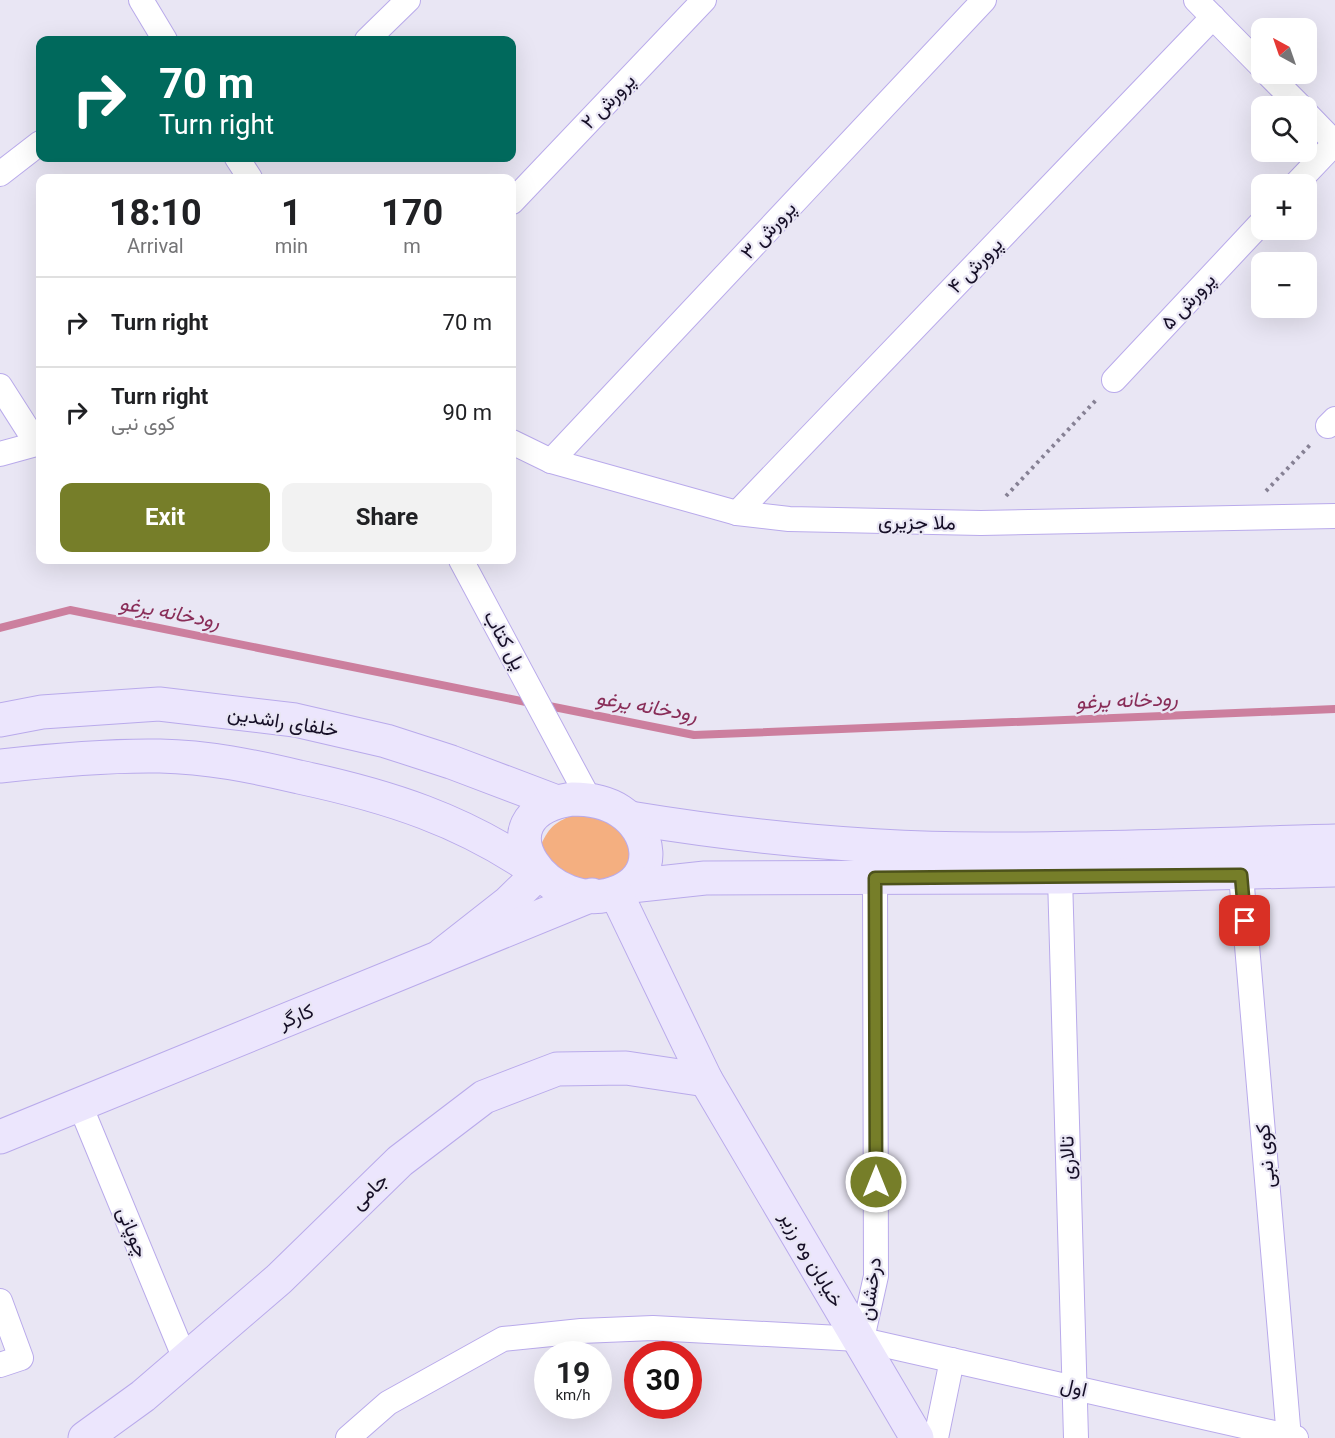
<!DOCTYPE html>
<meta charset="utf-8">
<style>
:root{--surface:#fff;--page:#f2f2f2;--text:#202124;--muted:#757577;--line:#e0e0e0;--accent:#767e29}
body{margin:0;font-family:Roboto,Vazirmatn,sans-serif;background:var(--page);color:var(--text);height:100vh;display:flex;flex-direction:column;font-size:22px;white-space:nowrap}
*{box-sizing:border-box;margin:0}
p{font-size:20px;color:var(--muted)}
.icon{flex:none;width:33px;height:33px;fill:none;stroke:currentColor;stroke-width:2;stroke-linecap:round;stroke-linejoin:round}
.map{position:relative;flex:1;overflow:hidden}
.side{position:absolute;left:36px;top:174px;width:480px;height:390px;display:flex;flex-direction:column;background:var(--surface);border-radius:12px;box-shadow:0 6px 24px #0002}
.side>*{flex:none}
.hud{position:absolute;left:36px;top:36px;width:480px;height:126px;border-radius:12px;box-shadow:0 6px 24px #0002;background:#00695c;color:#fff;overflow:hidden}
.needle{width:39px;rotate:320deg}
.tools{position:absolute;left:1251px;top:18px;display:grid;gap:12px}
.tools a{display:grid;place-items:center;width:66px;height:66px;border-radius:12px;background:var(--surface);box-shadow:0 6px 24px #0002;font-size:30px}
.speed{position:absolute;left:534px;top:1341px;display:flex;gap:12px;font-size:30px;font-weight:700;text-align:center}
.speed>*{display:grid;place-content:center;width:78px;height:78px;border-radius:50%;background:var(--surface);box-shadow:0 6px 24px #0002;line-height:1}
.speed small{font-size:15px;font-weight:400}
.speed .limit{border:9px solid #d22;background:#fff;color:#111}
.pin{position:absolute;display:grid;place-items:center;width:51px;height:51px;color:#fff;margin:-26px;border-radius:12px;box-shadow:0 3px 9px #0006}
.me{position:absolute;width:66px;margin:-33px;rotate:0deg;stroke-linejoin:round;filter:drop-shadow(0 0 4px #0008)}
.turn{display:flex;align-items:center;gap:21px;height:126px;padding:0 24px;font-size:27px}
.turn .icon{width:78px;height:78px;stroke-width:2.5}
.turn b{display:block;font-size:42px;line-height:51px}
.eta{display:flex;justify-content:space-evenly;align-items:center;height:102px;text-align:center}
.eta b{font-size:36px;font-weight:700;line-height:42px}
.cta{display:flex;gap:12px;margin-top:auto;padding:12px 24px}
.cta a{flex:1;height:69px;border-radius:12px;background:var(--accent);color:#fff;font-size:24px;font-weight:700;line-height:69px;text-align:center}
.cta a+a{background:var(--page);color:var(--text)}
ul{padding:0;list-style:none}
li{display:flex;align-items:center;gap:18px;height:90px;padding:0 24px;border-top:2px solid var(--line)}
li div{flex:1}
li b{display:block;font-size:22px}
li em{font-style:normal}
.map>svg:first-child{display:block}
</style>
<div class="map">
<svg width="1335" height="1438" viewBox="0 0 1335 1438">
<rect width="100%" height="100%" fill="#e9e6f4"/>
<path fill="#f4af80" d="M 576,814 C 606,818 617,825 635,850 L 628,871 L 605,881 L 576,879 L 553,868 L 541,845 C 549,826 557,821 576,814 Z"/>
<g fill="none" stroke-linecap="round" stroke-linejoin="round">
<g stroke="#cc7f9e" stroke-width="8">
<path d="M 0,628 L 70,610 L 531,703"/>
<path d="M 544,705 L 694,735 L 1335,709"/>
</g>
<g stroke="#b9aaeb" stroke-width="26">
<g id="street">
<path d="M 141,0 L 165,40"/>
<path d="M 1196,0 L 1262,67"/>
<path d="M 367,40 L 408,0"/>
<path d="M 1268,74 L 1300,106"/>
<path d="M 1306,113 L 1335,143"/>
<path d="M 237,158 L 250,178"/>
<path d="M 0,174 L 40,143"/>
<path d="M 1296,184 L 1335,143"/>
<path d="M 512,202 L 704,0"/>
<path d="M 1114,380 L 1262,222"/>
<path d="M 0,386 L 37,444"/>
<path d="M 1328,426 L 1335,419"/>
<path d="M 512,442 L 551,461 L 737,513 L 789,519 L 981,523 L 1335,516"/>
<path d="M 0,454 L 40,443"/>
<path d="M 551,461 L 984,0"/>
<path d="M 737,513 L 1213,17"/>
<path d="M 461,560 L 589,799"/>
<path d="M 1241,875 L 1289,1438"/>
<path d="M 1060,877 L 1076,1438"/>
<path d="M 80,1105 L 185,1359"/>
<path d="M 0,1301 L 21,1358 L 0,1365"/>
<path d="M 862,1339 L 876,1276 L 875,878"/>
<path d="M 348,1438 L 388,1403 L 503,1339 L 581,1331 L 653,1328 L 858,1339 L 1296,1438"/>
<path d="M 936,1438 L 952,1360"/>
</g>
</g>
<g stroke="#b9aaeb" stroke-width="35">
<g id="secondary">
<path d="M 0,720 L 42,712 L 159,704 L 295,720 L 386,741 L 451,762 L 557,802"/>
<path d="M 0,766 C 53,760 106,755 160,756 C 208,757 253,766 299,777 C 388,796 464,820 539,873 L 508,903 L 443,954"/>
<path d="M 572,799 C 589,799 605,801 620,811 C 651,831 658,874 620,891 C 550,922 472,815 572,799 Z"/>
<path d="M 630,818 C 752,838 876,850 1000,849 C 1111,849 1223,844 1335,841"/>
<path d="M 631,886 L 705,878 L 1060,877 L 1335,870"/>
<path d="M 616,893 L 706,1080 L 917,1438"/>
<path d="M 0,1137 L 592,895"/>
<path d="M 85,1438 L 143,1396 L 279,1279 L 400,1161 L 484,1097 L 557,1069 L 626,1068 L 706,1080"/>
</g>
</g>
<g stroke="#868194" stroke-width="4" stroke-dasharray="3 4.5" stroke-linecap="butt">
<path d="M 1266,491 L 1310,445"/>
<path d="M 1006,496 L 1097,399"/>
</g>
<use href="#street" stroke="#fff" stroke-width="24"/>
<use href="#secondary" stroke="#ece6fd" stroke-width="33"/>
</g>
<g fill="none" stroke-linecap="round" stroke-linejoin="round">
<g stroke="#4d521b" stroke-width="15">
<path id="route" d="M 876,1182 L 875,878 L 1241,875 L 1245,921"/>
</g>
<use href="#route" stroke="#767e29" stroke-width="10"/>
</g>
<g text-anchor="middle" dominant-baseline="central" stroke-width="4.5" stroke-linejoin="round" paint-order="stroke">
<g font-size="20" fill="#160f27" stroke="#e9e6f4">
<text transform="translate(608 101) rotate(-46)">پرورش ۲</text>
<text transform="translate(768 230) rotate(-47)">پرورش ۳</text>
<text transform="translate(975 265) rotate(-46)">پرورش ۴</text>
<text transform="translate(1188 301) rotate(-47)">پرورش ۵</text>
<text transform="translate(917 522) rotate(1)">ملا جزیری</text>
<text transform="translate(505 640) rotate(61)">پل کتاب</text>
<text transform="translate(283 721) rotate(9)">خلفای راشدین</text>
<text transform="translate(296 1016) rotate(-22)">کارگر</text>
<text transform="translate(1265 1156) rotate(-95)">کوی نبی</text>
<text transform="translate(1067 1158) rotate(-92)">تالاری</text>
<text transform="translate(369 1191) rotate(-44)">جامی</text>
<text transform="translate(133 1232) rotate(68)">چوپانی</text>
<text transform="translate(812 1259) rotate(60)">خیابان وه رزیر</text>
<text transform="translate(870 1289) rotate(-82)">درخشان</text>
<text transform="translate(1074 1387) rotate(13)">اول</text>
</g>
<g font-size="21" font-style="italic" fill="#892d58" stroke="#e9e6f4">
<text transform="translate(170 612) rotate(11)">رودخانه یرغو</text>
<text transform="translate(1127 700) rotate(-2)">رودخانه یرغو</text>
<text transform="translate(647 706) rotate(10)">رودخانه یرغو</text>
</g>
</g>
</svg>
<div class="tools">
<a><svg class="needle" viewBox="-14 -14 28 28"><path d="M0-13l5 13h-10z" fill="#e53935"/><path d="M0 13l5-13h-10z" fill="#757577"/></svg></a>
<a><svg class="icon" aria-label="search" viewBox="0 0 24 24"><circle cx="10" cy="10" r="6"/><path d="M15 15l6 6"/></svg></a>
<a>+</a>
<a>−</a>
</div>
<div class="speed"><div>19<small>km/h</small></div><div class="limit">30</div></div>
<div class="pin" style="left:1245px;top:921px;background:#d93025"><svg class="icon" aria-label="arrive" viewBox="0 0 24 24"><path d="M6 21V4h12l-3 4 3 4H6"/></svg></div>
<svg class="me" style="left:876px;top:1182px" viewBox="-20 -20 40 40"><circle r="17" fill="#767e29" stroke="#fff" stroke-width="3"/><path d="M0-11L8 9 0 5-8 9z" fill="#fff"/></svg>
<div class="hud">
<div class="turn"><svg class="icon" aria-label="right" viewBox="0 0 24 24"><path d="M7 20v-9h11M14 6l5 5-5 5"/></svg><div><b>70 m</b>Turn right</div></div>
</div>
<section class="side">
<div class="eta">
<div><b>18:10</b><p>Arrival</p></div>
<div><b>1</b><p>min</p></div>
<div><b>170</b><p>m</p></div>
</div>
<ul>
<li><svg class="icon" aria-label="right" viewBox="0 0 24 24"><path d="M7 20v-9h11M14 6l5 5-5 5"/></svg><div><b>Turn right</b></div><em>70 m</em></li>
<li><svg class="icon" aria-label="right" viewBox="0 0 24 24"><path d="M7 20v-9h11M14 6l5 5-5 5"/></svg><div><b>Turn right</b><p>کوی نبی</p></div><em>90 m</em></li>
</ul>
<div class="cta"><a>Exit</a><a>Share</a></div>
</section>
</div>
